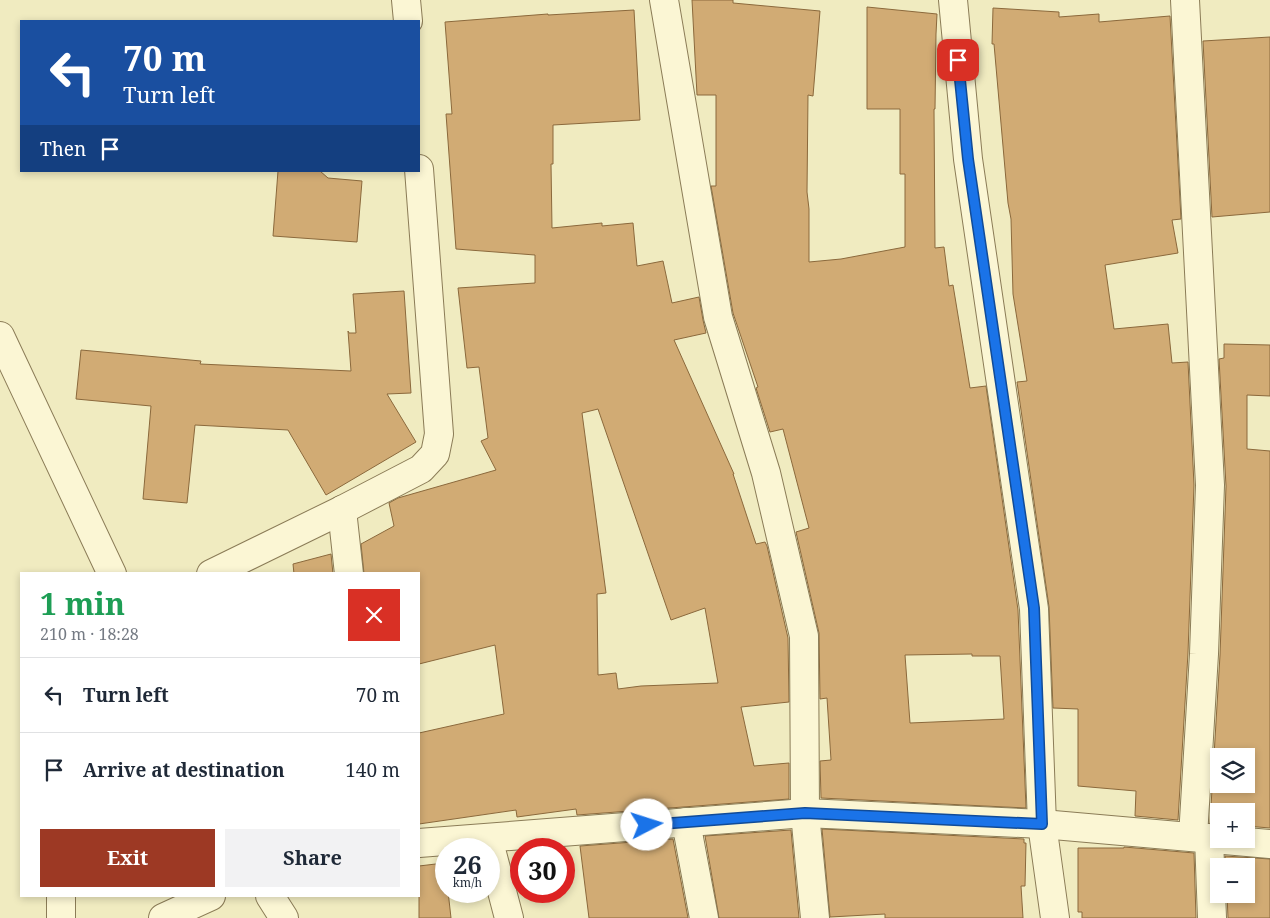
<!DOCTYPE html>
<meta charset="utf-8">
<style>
:root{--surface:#fff;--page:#f2f2f3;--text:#1f2937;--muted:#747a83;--line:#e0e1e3;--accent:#9d3924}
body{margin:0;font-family:"Noto Serif",serif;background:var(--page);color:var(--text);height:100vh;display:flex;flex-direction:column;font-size:19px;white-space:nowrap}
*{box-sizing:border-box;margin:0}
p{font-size:16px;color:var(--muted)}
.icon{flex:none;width:28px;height:28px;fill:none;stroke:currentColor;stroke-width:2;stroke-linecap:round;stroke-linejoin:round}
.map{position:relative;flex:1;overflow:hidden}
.sheet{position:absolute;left:20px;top:572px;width:400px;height:325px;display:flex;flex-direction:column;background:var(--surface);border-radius:0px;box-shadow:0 2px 8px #0003}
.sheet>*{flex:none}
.guide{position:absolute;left:20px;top:20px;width:400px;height:152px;border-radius:0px;box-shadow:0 2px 8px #0003;background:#1a4fa0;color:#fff;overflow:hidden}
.fabs{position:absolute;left:1210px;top:748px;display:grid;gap:10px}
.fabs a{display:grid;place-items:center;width:45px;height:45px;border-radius:0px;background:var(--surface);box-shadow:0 2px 8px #0003;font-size:25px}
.speed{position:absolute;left:435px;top:838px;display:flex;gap:10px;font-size:25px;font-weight:700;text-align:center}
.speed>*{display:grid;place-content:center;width:65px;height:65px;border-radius:50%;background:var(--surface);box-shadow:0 2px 8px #0003;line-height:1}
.speed small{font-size:12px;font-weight:400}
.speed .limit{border:8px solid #d22;background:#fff;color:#111}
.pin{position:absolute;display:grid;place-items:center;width:42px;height:42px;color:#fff;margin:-21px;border-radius:10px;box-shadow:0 2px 8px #0006}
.me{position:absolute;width:55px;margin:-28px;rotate:85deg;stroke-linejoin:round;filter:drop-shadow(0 0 4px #0008)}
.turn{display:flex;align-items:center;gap:18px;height:105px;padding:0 20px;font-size:22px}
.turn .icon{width:65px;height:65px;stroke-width:2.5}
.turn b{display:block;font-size:35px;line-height:42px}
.then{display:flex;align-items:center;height:48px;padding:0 20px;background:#0003;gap:10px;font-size:19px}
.round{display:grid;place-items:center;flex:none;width:52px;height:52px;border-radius:0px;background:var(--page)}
.overview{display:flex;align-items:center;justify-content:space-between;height:85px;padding:0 20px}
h1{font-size:30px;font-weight:700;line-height:38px;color:#1e9e55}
.primary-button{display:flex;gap:10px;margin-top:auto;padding:10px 20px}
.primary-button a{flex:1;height:58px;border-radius:0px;background:var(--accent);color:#fff;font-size:20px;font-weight:700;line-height:58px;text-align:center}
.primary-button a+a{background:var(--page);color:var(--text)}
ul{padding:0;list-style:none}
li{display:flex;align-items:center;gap:15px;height:75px;padding:0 20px;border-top:1px solid var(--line)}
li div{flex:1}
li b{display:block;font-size:19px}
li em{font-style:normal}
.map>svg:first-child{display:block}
</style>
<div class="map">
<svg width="1270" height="918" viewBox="0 0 1270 918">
<rect width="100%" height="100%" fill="#f0ebc0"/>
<g fill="#d1ab74" stroke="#8b693c" fill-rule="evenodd">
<path d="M 692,0 L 733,0 L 733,3 L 820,11 L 813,96 L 808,95 L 807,192 L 809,209 L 809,262 L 841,259 L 905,247 L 905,174 L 900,174 L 900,109 L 867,109 L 867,7 L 937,14 L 936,34 L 935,109 L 934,109 L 935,248 L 944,247 L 949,286 L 953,285 L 970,388 L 986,386 L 1018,610 L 1026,808 L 821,798 L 820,761 L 831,760 L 827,698 L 820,699 L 819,633 L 796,532 L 809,528 L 783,429 L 770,432 L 756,388 L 758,387 L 733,313 L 711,186 L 716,186 L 716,95 L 697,95 ZM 972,654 L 972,656 L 1000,656 L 1004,719 L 910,723 L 905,655 Z"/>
<path d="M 993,8 L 1059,12 L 1059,17 L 1099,14 L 1099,22 L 1170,16 L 1181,219 L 1172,220 L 1178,253 L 1105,265 L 1114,329 L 1168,324 L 1172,363 L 1188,362 L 1194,485 L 1188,653 L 1178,820 L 1135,816 L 1136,791 L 1078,786 L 1078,709 L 1053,708 L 1049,607 L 1017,382 L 1027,381 L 1013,294 L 1011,219 L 1008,203 L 994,44 L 992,44 Z"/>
<path d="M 634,10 L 640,120 L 553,125 L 553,164 L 551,164 L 552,228 L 602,223 L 602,226 L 633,223 L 637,266 L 663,261 L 672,303 L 699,297 L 703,320 L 706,333 L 674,340 L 734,474 L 733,474 L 756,544 L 765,542 L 767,546 L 788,638 L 789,702 L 741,707 L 754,766 L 789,763 L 789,799 L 577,815 L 576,809 L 517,817 L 516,810 L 419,824 L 419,733 L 504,714 L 495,645 L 419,664 L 419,574 L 364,574 L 361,544 L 394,526 L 389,503 L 398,498 L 496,470 L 481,441 L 488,438 L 479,367 L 467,368 L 458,288 L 535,283 L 535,255 L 456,249 L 446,114 L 452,114 L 445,22 L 548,14 L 548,15 ZM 598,409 L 671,620 L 705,608 L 718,683 L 641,686 L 618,689 L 616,673 L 598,675 L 597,594 L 606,593 L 582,413 Z"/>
<path d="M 1270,37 L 1270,212 L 1212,217 L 1203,41 Z"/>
<path d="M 278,171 L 320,171 L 328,178 L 362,181 L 357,242 L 273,236 Z"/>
<path d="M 404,291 L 411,393 L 387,394 L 416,442 L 326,495 L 288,430 L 195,425 L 187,503 L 143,499 L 151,406 L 76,399 L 81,350 L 201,361 L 200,364 L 351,371 L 348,331 L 349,333 L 356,333 L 353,294 Z"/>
<path d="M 1224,344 L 1270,345 L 1270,396 L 1247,395 L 1247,449 L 1270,451 L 1270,828 L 1246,826 L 1246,811 L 1219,811 L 1219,824 L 1210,823 L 1220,655 L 1226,486 L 1219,359 L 1224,358 ZM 1219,756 L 1246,756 L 1246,784 L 1219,784 Z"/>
<path d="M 331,554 L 333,574 L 294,574 L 293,564 Z"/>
<path d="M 822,829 L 1024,839 L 1024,843 L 1026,843 L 1025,886 L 1021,886 L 1023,918 L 885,918 L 885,914 L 830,917 Z"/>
<path d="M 791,830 L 799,918 L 719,918 L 705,836 Z"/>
<path d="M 673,839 L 688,918 L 589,918 L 580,846 Z"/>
<path d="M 1124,847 L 1194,853 L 1196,918 L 1082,918 L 1082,912 L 1078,912 L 1078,848 L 1124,848 Z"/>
<path d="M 1225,856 L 1270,859 L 1270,918 L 1228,918 L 1227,894 L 1246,894 L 1246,866 L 1226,866 Z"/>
<path d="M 444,863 L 446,891 L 448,891 L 451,918 L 419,918 L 419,866 Z"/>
</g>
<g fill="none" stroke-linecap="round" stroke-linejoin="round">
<g stroke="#8b7c57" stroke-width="30">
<g id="minor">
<path d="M 406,0 L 408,21"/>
<path d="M 664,0 L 718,317 L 766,473 L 804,636 L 805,813 L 815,918"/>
<path d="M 953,0 L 968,159 L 1034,609 L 1042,824 L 1055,918"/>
<path d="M 1185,0 L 1210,485 L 1204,654 L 1193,837"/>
<path d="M 0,336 L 112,574"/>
<path d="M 342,510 L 349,574"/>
<path d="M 211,574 L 342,510 L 421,469 L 435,454 L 439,434 L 419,169"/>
<path d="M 686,822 L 704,918"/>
<path d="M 488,838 L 509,918"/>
<path d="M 1209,838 L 1212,918"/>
<path d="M 419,843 L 805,813 L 1042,824 L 1270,844"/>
<path d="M 61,896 L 61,918"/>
<path d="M 270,896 L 284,918"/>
<path d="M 163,918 L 211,896"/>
</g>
</g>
<use href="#minor" stroke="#fbf6d4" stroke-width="28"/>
</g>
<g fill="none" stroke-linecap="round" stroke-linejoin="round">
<g stroke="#114b97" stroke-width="12">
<path id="route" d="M 647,825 L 805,813 L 1042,824 L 1034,608 L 968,159 L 958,60"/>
</g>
<use href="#route" stroke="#1a73e8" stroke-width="9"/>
</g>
</svg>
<div class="fabs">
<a><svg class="icon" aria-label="layers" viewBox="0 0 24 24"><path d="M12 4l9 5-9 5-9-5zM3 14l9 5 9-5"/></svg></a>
<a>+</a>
<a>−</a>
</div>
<div class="speed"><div>26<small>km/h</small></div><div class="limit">30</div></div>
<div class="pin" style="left:958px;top:60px;background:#d93025"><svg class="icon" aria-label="arrive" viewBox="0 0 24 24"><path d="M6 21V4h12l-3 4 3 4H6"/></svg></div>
<svg class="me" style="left:647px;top:825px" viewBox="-20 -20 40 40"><circle r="19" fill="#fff"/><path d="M0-13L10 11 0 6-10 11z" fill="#1a73e8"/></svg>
<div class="guide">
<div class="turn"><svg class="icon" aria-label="left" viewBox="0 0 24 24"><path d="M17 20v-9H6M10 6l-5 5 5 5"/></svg><div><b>70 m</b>Turn left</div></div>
<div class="then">Then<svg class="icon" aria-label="arrive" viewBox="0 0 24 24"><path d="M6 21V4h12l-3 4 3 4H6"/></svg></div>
</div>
<section class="sheet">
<div class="overview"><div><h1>1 min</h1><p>210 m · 18:28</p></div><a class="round" style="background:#d93025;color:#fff"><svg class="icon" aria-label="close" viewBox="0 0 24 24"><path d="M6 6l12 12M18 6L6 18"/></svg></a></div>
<ul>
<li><svg class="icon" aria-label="left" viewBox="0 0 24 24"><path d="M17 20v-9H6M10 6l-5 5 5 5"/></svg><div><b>Turn left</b></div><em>70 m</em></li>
<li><svg class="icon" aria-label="arrive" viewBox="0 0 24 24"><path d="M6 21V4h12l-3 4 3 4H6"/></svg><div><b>Arrive at destination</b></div><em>140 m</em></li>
</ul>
<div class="primary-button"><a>Exit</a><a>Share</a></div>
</section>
</div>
